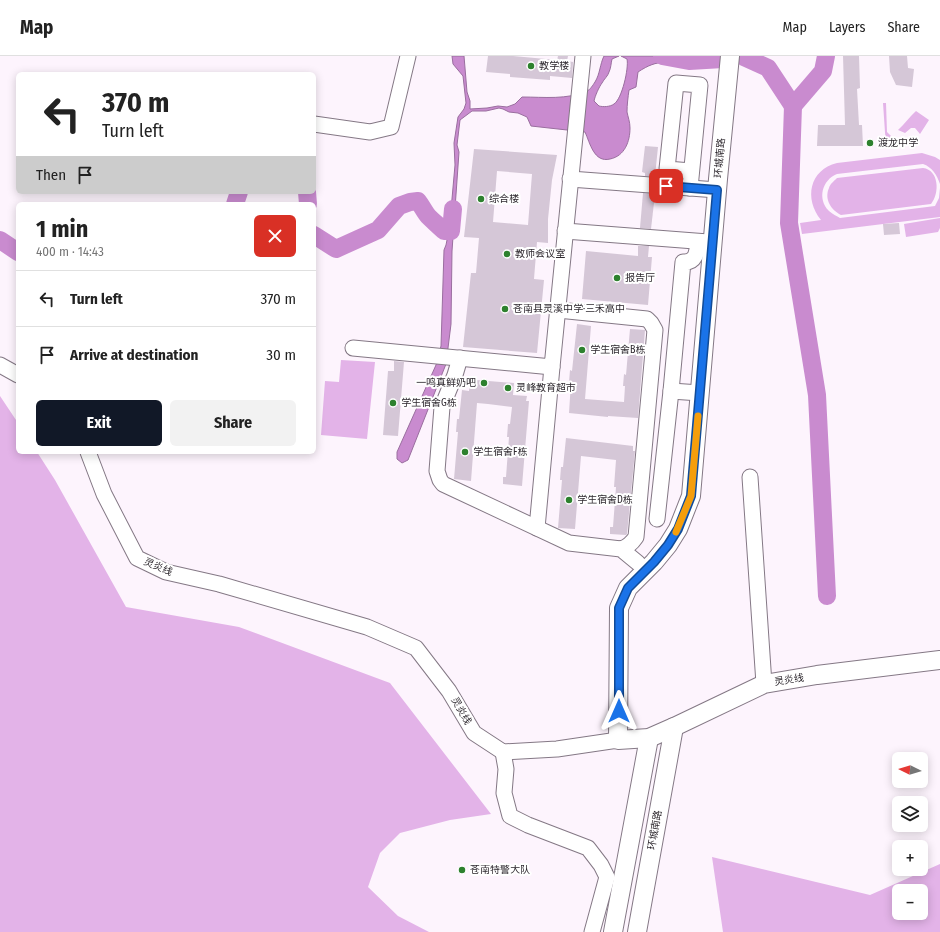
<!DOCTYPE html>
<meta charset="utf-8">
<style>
:root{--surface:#fff;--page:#f2f2f2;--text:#222;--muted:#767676;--line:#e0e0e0;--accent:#111827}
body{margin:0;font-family:"Fira Sans Condensed","Noto Sans SC",sans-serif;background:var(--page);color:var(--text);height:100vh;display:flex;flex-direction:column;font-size:15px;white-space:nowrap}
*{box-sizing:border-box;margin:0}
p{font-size:13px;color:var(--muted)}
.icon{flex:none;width:22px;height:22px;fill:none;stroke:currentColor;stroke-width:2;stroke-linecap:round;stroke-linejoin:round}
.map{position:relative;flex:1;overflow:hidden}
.drawer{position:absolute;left:16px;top:146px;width:300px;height:252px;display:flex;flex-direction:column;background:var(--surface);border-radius:6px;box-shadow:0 2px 10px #0003}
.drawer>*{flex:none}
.top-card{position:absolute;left:16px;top:16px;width:300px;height:122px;border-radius:6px;box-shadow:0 2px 10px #0003;background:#fff;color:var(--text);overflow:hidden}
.needle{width:26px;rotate:275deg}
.buttons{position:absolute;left:892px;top:696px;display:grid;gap:8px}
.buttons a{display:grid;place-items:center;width:36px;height:36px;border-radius:6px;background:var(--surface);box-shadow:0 2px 10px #0003;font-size:20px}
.pin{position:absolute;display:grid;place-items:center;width:34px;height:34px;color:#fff;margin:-17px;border-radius:8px;box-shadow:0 2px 6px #0006}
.me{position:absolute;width:44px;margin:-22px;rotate:0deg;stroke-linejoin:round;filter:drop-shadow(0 0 3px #0008)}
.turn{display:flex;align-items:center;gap:14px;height:84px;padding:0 20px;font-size:18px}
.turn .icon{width:52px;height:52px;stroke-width:2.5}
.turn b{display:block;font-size:28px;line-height:34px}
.then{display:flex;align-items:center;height:38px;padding:0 20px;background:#0003;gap:8px;font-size:15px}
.round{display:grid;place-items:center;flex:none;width:42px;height:42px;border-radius:6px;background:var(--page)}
.summary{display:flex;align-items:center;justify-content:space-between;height:68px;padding:0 20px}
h1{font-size:24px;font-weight:700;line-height:30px}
.cta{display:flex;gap:8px;margin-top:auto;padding:8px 20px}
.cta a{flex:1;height:46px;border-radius:6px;background:var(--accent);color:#fff;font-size:16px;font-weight:700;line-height:46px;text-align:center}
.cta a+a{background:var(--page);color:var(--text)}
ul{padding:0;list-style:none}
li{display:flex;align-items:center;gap:12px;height:56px;padding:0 20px;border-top:1px solid var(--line)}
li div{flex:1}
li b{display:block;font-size:15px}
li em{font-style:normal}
header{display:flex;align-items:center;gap:24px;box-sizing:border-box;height:56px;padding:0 20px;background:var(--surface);border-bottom:1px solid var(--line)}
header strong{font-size:19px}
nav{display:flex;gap:22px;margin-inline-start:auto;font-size:14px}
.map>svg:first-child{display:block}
</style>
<header>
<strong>Map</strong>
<nav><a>Map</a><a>Layers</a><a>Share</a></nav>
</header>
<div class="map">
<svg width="940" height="876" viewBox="0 0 940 876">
<rect width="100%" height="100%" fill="#fdf4fd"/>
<g fill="#e3b3e8" fill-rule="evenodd">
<path d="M 883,47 L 886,47 L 887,76 L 895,84 L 907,84 L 907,89 L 886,91 Z"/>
<path d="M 916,55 L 929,64 L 920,78 L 915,72 L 911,72 L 905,77 L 898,74 C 905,68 909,61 916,55 Z"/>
<path d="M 922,97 L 935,101 L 940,104 L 940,128 C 937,119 932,111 923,108 L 837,118 C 822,124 817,143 829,155 C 832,158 837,160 840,162 L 935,150 L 939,142 L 940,132 L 940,161 L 802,178 L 800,167 L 821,164 C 804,143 809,114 837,107 Z"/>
<path d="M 923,112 C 939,114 940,137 931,148 L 841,159 C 831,154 824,143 829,132 C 830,128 834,125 837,122 Z"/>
<path d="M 940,162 L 940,172 L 938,176 L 906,181 L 904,168 Z"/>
<path d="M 341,304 L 375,306 L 367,383 L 321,379 L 325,325 L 339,326 Z"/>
<path d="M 0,340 L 18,367 L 18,396 L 37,396 L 55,424 L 126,551 L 239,571 L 390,627 L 491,758 L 450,764 L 400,777 L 380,797 L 368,831 L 398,860 L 429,876 L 0,876 Z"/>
<path d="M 712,801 L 870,839 L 940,808 L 940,876 L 723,876 ZM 899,835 L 921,835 L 921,857 L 899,857 Z"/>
</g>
<path fill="#c98bcf" stroke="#9a6e9f" d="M 452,0 L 464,0 L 467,36 L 470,45 L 470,53 L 487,52 L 498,50 L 507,51 L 515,48 L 522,41 C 544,41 567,44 587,35 C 590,34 593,29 595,26 C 600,18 600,8 604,0 L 619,0 L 612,3 C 611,7 611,12 609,16 C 608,20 604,23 602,27 C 599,31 595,40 594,45 L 599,50 C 603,51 610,51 614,48 C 622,43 629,12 627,3 L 621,0 L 709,0 L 700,7 L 691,12 C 668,6 659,2 638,16 L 636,31 L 629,34 C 628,41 627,49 627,56 C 628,61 630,66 630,72 C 630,85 625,100 610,103 C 594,107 590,87 585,76 L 531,70 L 527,61 L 518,57 L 509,56 L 503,53 L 499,52 L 486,55 L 472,55 L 460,64 L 457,89 L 459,96 L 452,195 L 451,268 L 446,308 L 408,404 L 402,407 L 397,403 L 397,396 L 436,309 L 441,290 L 444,194 L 446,189 L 448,179 L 449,162 L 451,154 L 455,109 L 454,87 L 458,61 L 464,53 L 466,47 L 463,20 L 453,8 Z"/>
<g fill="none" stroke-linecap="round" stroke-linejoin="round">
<g stroke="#c98bcf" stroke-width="18">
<path d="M 662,0 L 689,5 L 723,3"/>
<path d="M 744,1 L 768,12 L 793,50 L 823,15 L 826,0"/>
<path d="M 793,50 L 789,167 L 817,339 L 827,540"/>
<path d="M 307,136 L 308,148"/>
<path d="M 235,148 L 239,136"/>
<path d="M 314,179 L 336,193 L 378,174 L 399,150 L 410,146 L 418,145 C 422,150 425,157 429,161 C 434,166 439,170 444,175 L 451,175 L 453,153"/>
<path d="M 0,184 L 18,196"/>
</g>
</g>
<g fill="#d5c7d7" fill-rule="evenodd">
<path d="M 488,0 L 513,0 L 557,4 L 558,0 L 568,0 L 567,5 L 573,6 L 572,22 L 550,20 L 550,24 L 510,21 L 510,18 L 486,16 Z"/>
<path d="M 843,0 L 859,0 L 860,32 L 857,33 L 859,69 L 862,69 L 863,90 L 817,90 L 818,69 L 845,69 Z"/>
<path d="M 889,0 L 907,0 L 908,12 L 914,13 L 912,31 L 896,29 L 890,16 Z"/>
<path d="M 645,90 L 658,91 L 655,120 L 645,120 L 645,117 L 642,116 Z"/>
<path d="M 474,93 L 557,99 L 552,124 L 548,163 L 548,187 L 537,186 L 534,223 L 544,224 L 537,297 L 463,291 L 471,217 L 476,217 L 479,182 L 464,181 ZM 497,115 L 532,118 L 528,169 L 493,166 Z"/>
<path d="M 643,137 L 655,138 L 651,173 L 640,172 Z"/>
<path d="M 899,167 L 900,178 L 884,179 L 883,168 Z"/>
<path d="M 638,190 L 649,190 L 648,201 L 652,201 L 648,249 L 582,243 L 586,195 L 638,200 Z"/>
<path d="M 577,268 L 591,270 L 585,343 L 624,346 L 625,330 L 623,330 L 624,318 L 626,319 L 630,273 L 645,274 L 638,362 L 608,360 L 608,361 L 569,357 L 571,326 L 569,326 L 570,314 L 572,315 Z"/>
<path d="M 394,305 L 404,306 L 398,380 L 383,379 L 388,315 L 394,315 Z"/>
<path d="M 476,324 L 514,327 L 513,339 L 527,340 L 526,345 L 529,345 L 522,430 L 503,428 L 503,421 L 506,421 L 509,381 L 507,381 L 508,368 L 510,368 L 512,351 L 488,348 L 477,347 L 471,425 L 454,423 L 458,376 L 456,376 L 457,363 L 459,363 L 462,334 L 469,335 L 470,325 L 475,326 Z"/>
<path d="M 566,382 L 633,390 L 633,395 L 635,395 L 627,478 L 626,479 L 610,478 L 610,471 L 613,471 L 616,431 L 614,431 L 616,404 L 581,400 L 575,473 L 558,472 L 562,424 L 560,424 L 561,411 L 563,411 Z"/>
</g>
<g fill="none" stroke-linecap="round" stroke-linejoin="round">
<g stroke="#847885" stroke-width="17">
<g id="minor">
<path d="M 314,68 L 370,76 L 391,71 L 408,0"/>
<path d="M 570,123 L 717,134"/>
<path d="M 690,132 L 700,29 L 676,27 L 667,113 L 691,115"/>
<path d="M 565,175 L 708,186"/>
<path d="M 558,254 L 647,263 L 651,267 L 655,274 L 636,481 C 632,487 628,491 621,493"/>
<path d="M 353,292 L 552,311 L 583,0"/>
<path d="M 460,302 L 455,319 L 442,351 L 437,415 L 440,424 L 443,428 L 569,487 L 621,493 L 638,507"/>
<path d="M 0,309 L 18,319"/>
<path d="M 671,335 L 700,337"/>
<path d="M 88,396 L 104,438 L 137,502 L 166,516 L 219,528 L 367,571 L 416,592 L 449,635 L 474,677 L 503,696 L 557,693 L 618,684"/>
<path d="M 750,421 L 764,628"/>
<path d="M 657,463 L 671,335 L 683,206 C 696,207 697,196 698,186"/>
<path d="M 537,472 L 552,311"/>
<path d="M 503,696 L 506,713 L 504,737 L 510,760 L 528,769 L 588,792 L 601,809 L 607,821 L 592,876"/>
</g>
</g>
<g stroke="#847885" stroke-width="20">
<g id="major">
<path d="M 730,0 L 718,123 L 691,440 L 678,473 L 668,489 L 654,506 L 628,532 L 619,552 L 618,684 L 649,682 L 674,671 L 764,628 L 817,619 L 940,604"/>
<path d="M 613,876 L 649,682"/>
<path d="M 637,876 L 674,671"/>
</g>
</g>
<use href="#minor" stroke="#fff" stroke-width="15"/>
<use href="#major" stroke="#fff" stroke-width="18"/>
</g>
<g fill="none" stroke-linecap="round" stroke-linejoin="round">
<g stroke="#114b97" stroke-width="10">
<path id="route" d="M 619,655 L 619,552 L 628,532 L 654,506 L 668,489 L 678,473 L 691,440 L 717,134 L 666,130"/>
</g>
<use href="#route" stroke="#1a73e8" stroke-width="7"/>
<path stroke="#f59e0b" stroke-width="7" d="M 676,476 L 691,440 L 698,360"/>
</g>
<g fill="#2d812e" stroke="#fff" stroke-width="1.5">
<circle cx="531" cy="10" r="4"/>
<circle cx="870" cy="87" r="4"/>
<circle cx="481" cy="143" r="4"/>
<circle cx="507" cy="198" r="4"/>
<circle cx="617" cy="222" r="4"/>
<circle cx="505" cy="253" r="4"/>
<circle cx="582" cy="294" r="4"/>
<circle cx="484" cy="327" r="4"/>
<circle cx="508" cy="332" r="4"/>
<circle cx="393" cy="347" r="4"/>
<circle cx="465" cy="396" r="4"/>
<circle cx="569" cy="444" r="4"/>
<circle cx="462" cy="814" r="4"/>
</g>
<g text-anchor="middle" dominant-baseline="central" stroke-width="4" stroke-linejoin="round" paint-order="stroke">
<g font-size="10" fill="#2e292f" stroke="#fff" text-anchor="start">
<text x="539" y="10">教学楼</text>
<text x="878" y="87">渡龙中学</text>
<text x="489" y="143">综合楼</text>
<text x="515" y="198">教师会议室</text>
<text x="625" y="222">报告厅</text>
<text x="513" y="253">苍南县灵溪中学·三禾高中</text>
<text x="590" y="294">学生宿舍B栋</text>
<text x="476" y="327" text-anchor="end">一鸣真鲜奶吧</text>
<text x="516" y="332">灵峰教育超市</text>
<text x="401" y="347">学生宿舍G栋</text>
<text x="473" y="396">学生宿舍F栋</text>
<text x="577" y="444">学生宿舍D栋</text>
<text x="470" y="814">苍南特警大队</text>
</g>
<g font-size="10" fill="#2e292f" stroke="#fff">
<text transform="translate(720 102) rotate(-85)">环城南路</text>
<text transform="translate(158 511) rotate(23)">灵炎线</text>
<text transform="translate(789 624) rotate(-9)">灵炎线</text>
<text transform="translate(461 655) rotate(60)">灵炎线</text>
<text transform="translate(655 774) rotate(-80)">环城南路</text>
</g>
</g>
</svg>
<div class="buttons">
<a><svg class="needle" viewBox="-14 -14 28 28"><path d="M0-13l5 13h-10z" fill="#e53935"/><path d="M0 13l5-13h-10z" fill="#767676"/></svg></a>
<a><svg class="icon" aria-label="layers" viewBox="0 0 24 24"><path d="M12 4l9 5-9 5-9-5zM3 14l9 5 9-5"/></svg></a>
<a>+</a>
<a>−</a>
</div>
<div class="pin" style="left:666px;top:130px;background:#d93025"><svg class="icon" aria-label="arrive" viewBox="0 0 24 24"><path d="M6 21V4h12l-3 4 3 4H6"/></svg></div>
<svg class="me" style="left:619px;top:655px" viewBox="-20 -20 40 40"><path d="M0-17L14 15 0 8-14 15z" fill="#1a73e8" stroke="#fff" stroke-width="4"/></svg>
<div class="top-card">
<div class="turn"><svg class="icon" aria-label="left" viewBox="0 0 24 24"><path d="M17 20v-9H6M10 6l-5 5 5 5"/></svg><div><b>370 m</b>Turn left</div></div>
<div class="then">Then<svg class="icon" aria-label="arrive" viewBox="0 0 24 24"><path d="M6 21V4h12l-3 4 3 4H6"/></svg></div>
</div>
<section class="drawer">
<div class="summary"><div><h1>1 min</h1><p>400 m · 14:43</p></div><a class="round" style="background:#d93025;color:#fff"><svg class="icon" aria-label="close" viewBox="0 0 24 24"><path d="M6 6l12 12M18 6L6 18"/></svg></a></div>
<ul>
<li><svg class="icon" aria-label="left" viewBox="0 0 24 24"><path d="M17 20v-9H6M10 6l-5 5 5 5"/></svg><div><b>Turn left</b></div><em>370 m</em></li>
<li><svg class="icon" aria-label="arrive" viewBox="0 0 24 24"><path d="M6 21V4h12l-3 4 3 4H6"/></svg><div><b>Arrive at destination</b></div><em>30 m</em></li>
</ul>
<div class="cta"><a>Exit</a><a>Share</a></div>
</section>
</div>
